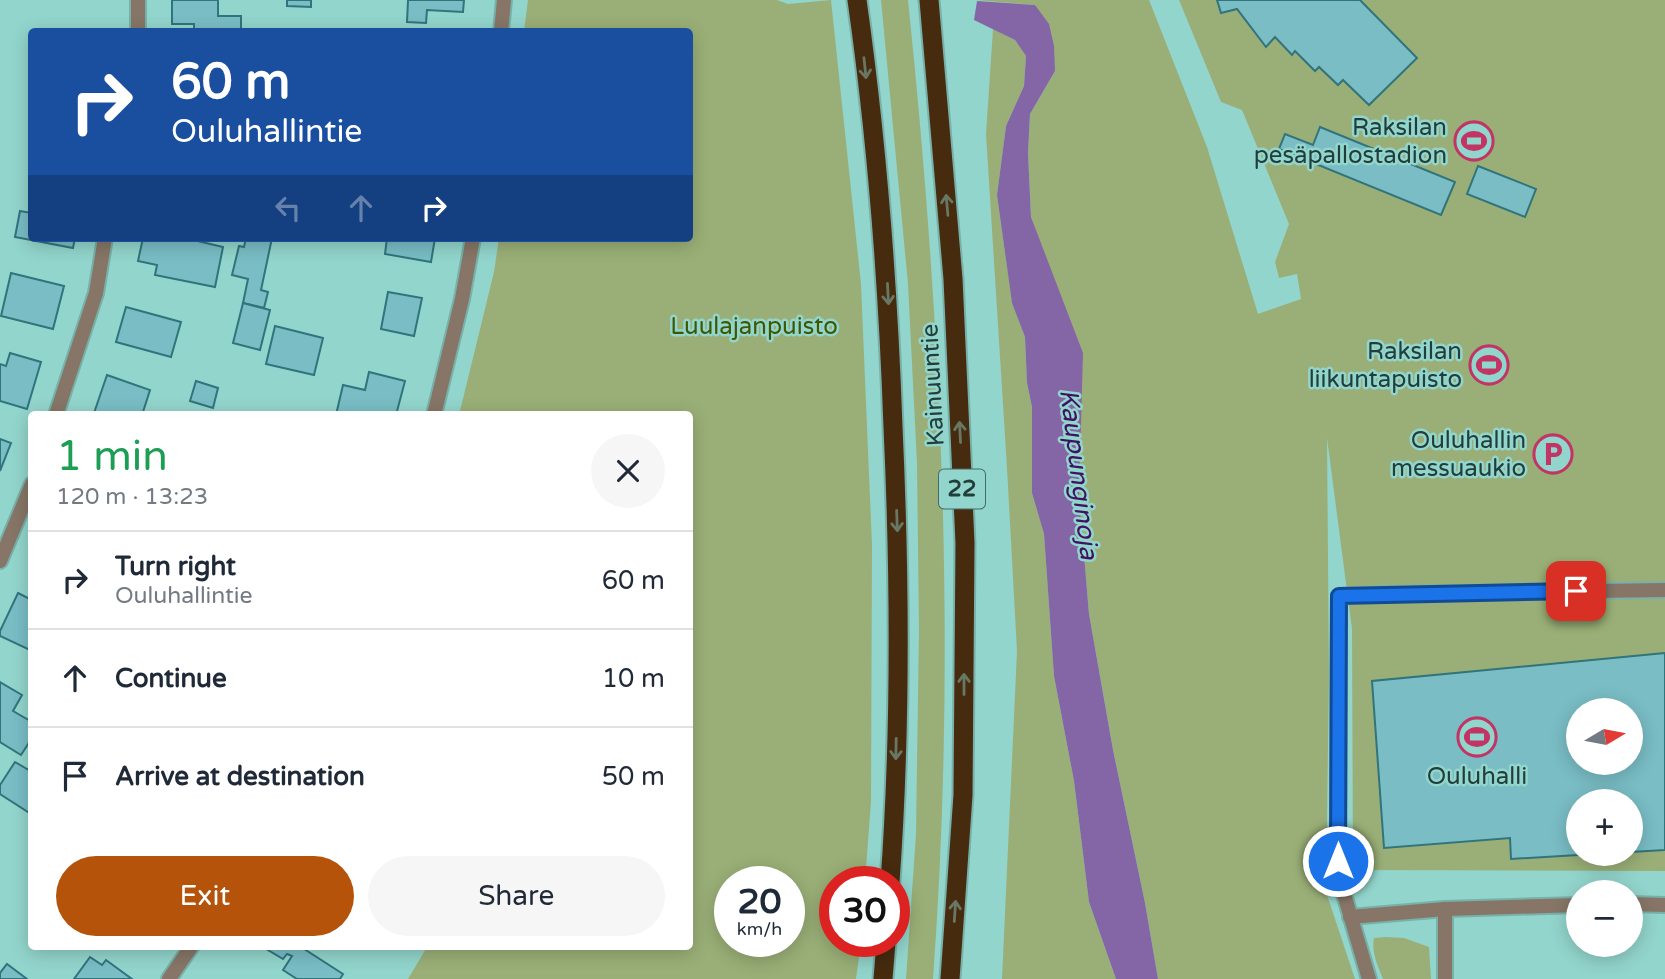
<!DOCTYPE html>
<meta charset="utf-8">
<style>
:root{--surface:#fff;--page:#f6f6f7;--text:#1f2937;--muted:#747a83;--line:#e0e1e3;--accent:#b45309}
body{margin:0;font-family:"Varela Round",sans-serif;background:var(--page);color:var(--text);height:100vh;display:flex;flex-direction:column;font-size:26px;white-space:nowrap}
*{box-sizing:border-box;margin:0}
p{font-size:23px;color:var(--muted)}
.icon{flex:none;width:38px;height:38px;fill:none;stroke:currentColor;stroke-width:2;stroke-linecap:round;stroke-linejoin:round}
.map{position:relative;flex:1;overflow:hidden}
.sheet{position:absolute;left:28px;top:411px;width:665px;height:539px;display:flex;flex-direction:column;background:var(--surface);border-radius:7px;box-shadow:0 4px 18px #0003}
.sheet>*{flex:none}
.banner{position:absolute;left:28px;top:28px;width:665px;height:214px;border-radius:7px;box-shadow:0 4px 18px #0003;background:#1a4fa0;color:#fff;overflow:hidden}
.needle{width:46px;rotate:80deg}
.tools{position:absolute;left:1566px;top:698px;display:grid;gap:14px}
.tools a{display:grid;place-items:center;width:77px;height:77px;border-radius:50%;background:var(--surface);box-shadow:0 4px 18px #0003;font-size:35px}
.speed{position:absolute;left:714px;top:866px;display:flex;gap:14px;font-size:35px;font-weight:700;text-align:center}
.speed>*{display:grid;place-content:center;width:91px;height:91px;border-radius:50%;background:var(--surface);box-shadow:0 4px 18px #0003;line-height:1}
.speed small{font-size:18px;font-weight:400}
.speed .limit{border:10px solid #d22;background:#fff;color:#111}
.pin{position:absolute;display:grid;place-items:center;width:60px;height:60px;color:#fff;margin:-30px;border-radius:14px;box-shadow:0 4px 10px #0006}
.me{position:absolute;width:77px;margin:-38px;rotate:0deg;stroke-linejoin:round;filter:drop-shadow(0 0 5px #0008)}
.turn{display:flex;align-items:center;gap:24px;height:147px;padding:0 28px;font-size:32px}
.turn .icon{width:91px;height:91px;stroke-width:2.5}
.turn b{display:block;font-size:49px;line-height:60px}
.lanes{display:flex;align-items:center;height:66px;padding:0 28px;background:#0003;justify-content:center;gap:35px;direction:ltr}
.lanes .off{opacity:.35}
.round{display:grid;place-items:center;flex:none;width:74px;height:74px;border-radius:37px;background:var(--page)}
.overview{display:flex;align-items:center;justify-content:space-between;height:119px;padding:0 28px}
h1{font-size:42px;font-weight:600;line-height:52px;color:#1e9e55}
.action{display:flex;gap:14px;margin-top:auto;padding:14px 28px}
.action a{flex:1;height:80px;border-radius:42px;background:var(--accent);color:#fff;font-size:28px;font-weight:600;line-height:80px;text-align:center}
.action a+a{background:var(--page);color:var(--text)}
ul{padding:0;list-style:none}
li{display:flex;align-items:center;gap:21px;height:98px;padding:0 28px;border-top:2px solid var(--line)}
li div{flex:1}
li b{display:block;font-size:26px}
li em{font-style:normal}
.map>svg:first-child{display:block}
</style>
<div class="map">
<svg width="1665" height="979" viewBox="0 0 1665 979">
<rect width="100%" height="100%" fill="#92d5cc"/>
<g fill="#9aaf77" fill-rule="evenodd">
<path d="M 528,0 L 777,0 L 788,4 L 831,0 L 861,284 L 872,545 L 871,801 L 865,882 L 835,882 L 835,942 L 861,942 L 856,979 L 408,979 L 427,947 L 690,947 L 690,415 L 459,415 L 494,272 L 499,238 L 690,238 L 690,32 L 524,31 ZM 730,882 L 789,882 L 789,942 L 730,942 Z"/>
<path d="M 881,0 L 908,0 C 942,326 957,652 933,979 L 906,979 L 916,834 L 919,629 L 917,463 L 908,284 Z"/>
<path d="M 976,0 L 1149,0 L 1207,147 L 1258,314 L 1301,299 L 1297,274 L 1279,278 L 1275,262 L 1289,224 L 1242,110 L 1221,102 L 1179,0 L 1665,0 L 1665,871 L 1353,870 L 1352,629 L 1327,438 L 1329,677 L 1326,892 L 1355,979 L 1158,979 L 1145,903 L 1113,750 L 1089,614 L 1079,495 L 1051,273 L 1031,217 L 1028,153 L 1030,114 L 1055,71 L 1035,5 ZM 1578,710 L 1631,710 L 1631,763 L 1578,763 ZM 1578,802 L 1631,802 L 1631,854 L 1578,854 Z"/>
<path d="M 993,29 L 1015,40 L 1026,56 L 1024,86 L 1006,126 L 997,195 L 1012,302 L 1025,337 L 1027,383 L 1032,407 L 1032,493 L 1044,534 L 1054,676 L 1074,781 L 1089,902 L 1116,979 L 1002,979 L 1017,651 L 1007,468 L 986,134 Z"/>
<path d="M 1386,937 L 1404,938 L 1429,947 L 1431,979 L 1383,979 C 1378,966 1371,952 1374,938 Z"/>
</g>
<path fill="#8466a6" d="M 977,1 L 1035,5 L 1049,24 L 1054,46 L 1055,71 L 1030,114 L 1028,153 L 1031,217 L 1083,353 L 1079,495 L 1089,614 L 1113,750 L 1145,903 L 1158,979 L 1116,979 L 1089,902 L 1074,781 L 1054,676 L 1044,534 L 1032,493 L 1032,407 L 1027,383 L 1025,337 L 1012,303 L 997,195 L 1006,126 L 1024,86 L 1026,56 L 1015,40 L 974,20 Z"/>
<g fill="#7abdc5" stroke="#30747c" stroke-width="2" fill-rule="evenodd">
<path d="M 172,0 L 218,0 L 218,16 L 241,16 L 241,32 L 194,32 L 194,24 L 172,24 Z"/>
<path d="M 287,0 L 311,0 L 311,7 L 287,6 Z"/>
<path d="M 408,0 L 464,0 L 463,12 L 427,10 L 426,23 L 407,22 Z"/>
<path d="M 1217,0 L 1360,0 L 1417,58 L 1369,105 L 1343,80 L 1338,85 L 1319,67 L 1315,71 L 1295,51 L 1292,55 L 1275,37 L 1266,47 L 1237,9 L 1221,13 Z"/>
<path d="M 1320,127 L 1455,182 L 1441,215 L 1279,149 L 1285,134 L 1313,145 Z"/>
<path d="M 1478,166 L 1536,189 L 1525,217 L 1467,194 Z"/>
<path d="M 20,211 L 32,213 L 32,238 L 75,238 L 73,248 L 15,237 Z"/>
<path d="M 143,238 L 185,238 L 223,247 L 215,287 L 155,275 L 157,265 L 138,261 Z"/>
<path d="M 246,238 L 272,238 L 261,290 L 268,292 L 264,308 L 243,303 L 248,279 L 232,275 L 239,246 L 244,247 Z"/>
<path d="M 387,238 L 435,238 L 431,262 L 385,254 Z"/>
<path d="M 11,273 L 64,286 L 53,329 L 1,316 Z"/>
<path d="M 388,292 L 422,298 L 414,336 L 381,329 Z"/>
<path d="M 243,303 L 270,310 L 260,350 L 233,343 Z"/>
<path d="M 126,307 L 181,322 L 171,357 L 116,342 Z"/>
<path d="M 275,326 L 323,338 L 314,375 L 266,364 Z"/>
<path d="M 10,353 L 41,362 L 27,409 L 0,401 L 0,364 L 6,366 Z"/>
<path d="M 369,372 L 405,381 L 396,415 L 336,415 L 343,385 L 365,390 Z"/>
<path d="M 107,375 L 150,390 L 142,415 L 100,415 L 94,413 Z"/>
<path d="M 196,381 L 218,388 L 213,408 L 190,401 Z"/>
<path d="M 0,439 L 11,443 L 0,471 Z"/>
<path d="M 18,593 L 32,600 L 32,651 L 0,636 L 0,631 Z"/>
<path d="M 1665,653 L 1665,850 L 1631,852 L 1631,802 L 1578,802 L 1578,854 L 1595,854 L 1511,859 L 1510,838 L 1384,848 L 1372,681 ZM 1578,710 L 1631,710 L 1631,763 L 1578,763 Z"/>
<path d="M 0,682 L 22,695 L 13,711 L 32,722 L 32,738 L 21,755 L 0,742 Z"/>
<path d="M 15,762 L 32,772 L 31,814 L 0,794 L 0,785 Z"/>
<path d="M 263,947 L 301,947 L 343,974 L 340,979 L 297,979 L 283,970 L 292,956 L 287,954 L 283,959 Z"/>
<path d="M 90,957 L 102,965 L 106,960 L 132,979 L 74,979 Z"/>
<path d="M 7,964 L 27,979 L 0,979 L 0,973 Z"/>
</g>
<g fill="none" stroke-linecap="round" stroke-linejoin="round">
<g stroke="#77b1a9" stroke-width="18">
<g id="service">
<path d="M 1386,594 L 1665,590"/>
<path d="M 1631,904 L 1665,905"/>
<path d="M 1350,917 L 1445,909 L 1578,905"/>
<path d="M 1445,979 L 1445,909"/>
</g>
</g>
<g stroke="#77b1a9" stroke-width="18">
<g id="minor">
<path d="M 138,32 L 138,0"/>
<path d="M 501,32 L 504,0"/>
<path d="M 56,415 L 96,293 L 105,238"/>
<path d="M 434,415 L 462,299 L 473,238"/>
<path d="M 0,561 L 32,484"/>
<path d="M 169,979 L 191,947"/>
<path d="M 1369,979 L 1341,884 L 1338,861 L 1339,596 L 1386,594"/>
</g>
</g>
<g stroke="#77b1a9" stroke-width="23">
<g id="trunk">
<path d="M 857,0 C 877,141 888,284 893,427 C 900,578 901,731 890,882"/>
<path d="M 929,0 L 953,279 L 965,543 L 963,795 L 950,979"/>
<path d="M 883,979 L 886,942"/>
</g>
</g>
<use href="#service" stroke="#877667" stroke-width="14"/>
<use href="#minor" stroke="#877667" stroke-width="14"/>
<use href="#trunk" stroke="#462b0e" stroke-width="19"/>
</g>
<defs><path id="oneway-shaft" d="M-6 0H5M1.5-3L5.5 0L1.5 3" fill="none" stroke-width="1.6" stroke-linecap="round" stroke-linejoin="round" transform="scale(1.75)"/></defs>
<g stroke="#687864">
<use href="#oneway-shaft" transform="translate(865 68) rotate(84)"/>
<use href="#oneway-shaft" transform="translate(947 205) rotate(-95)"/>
<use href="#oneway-shaft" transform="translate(888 294) rotate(87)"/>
<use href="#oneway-shaft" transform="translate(960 432) rotate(-93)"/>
<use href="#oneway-shaft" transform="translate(897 521) rotate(88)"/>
<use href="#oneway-shaft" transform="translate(964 684) rotate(-90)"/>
<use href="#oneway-shaft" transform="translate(896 749) rotate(91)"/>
<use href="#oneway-shaft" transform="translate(955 911) rotate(-86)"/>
</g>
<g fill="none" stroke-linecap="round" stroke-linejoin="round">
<g stroke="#114b97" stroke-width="18">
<path id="route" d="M 1338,861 L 1339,596 L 1576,591"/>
</g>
<use href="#route" stroke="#1a73e8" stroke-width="12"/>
</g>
<defs>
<g id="stadium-ring" transform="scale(2.0125)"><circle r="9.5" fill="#92d5cc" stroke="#c13463" stroke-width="1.5"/><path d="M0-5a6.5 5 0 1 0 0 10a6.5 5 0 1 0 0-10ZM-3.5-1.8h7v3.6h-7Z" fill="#c13463"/></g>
<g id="parking-ring" transform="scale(2.0125)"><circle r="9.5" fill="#92d5cc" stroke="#c13463" stroke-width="1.5"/><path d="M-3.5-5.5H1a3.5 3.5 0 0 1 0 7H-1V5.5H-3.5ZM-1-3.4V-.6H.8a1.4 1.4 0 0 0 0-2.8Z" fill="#c13463"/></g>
</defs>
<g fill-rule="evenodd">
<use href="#stadium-ring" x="1474" y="141"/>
<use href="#stadium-ring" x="1489" y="365"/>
<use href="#parking-ring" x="1553" y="454"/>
<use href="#stadium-ring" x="1477" y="737"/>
</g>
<g text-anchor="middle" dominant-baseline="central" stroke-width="5" stroke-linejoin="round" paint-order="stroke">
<rect fill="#92d5cc" stroke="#446b66" stroke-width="2" x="939" y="469.5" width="46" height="39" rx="5"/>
<g font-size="23" font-weight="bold" fill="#223e3b">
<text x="962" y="489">22</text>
</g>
<g font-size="24" fill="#223e3b" stroke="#92d5cc" text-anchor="end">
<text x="1447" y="127">Raksilan<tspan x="1447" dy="28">pesäpallostadion</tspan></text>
<text x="1462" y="351">Raksilan<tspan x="1462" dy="28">liikuntapuisto</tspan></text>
<text x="1526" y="440">Ouluhallin<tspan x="1526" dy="28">messuaukio</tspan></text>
<text x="1477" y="776" text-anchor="middle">Ouluhalli</text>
</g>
<g font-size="24" fill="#405702" stroke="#92d5cc">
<text x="754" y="326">Luulajanpuisto</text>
</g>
<g font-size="24" fill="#223e3b" stroke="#92d5cc">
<text transform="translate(933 385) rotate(-93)">Kainuuntie</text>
</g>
<g font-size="26" font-style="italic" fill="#3f1262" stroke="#92d5cc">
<text transform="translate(1079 474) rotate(83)">Kaupunginoja</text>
</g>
</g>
</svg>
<div class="tools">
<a><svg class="needle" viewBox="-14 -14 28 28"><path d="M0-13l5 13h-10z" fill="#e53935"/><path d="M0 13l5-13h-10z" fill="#747a83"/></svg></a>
<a>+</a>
<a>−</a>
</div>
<div class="speed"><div>20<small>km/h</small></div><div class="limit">30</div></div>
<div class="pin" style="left:1576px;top:591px;background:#d93025"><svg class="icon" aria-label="arrive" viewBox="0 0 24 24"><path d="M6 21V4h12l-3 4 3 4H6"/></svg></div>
<svg class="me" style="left:1338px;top:861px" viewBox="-20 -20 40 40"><circle r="17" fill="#1a73e8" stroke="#fff" stroke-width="3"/><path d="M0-11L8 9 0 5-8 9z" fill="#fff"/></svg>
<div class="banner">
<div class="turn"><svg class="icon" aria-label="right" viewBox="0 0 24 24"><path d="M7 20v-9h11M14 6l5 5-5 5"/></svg><div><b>60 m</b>Ouluhallintie</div></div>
<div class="lanes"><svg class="icon off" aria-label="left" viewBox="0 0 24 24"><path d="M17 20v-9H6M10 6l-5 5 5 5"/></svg><svg class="icon off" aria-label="ahead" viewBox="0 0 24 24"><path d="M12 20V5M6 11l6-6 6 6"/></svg><svg class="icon" aria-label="right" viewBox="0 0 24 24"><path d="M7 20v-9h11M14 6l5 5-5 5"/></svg></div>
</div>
<section class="sheet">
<div class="overview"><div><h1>1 min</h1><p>120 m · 13:23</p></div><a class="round"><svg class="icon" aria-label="close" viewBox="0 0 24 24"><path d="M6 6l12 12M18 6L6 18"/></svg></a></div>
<ul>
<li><svg class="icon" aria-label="right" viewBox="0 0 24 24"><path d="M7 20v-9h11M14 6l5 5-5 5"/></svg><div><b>Turn right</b><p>Ouluhallintie</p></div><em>60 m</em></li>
<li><svg class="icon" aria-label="ahead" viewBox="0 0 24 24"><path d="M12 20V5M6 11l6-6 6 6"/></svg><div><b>Continue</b></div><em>10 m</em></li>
<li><svg class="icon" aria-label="arrive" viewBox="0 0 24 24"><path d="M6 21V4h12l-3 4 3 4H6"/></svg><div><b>Arrive at destination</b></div><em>50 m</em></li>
</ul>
<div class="action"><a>Exit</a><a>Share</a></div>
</section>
</div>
